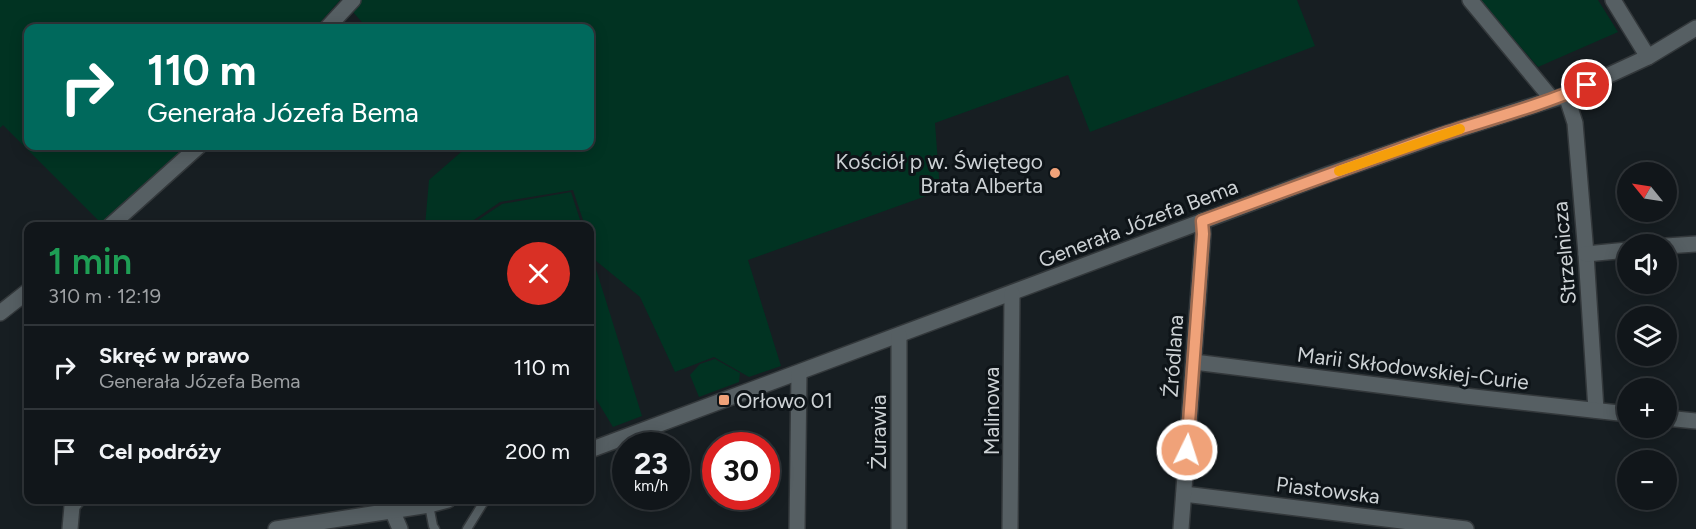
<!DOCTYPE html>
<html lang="pl">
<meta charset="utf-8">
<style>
:root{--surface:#11161a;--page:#1e2327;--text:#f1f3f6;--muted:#9c9fa2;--line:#303539}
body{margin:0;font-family:Figtree,sans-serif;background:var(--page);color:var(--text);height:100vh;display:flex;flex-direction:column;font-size:22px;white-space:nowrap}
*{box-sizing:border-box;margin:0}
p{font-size:20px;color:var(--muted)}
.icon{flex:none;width:33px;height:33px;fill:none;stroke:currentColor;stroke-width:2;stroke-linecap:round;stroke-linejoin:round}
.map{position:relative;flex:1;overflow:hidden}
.sheet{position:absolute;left:24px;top:222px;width:570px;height:282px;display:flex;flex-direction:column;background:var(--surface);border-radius:12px;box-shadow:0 3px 15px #0003,0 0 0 2px var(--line)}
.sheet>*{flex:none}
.top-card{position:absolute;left:24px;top:24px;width:570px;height:126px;border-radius:12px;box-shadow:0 3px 15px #0003,0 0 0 2px var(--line);background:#00695c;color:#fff;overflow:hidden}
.needle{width:39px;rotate:300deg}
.buttons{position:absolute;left:1617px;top:162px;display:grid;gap:12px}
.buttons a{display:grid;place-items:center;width:60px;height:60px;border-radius:50%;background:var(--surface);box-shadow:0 3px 15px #0003,0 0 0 2px var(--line);font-size:30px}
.speed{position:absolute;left:612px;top:432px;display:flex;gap:12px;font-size:30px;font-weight:700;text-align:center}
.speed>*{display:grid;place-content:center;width:78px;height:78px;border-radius:50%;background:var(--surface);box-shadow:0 3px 15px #0003,0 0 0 2px var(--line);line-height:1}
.speed small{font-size:15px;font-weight:400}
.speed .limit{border:9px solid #d22;background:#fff;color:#111}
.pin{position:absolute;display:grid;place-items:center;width:51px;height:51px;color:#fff;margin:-26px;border:3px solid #fff;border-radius:50%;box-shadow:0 2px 6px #0007}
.me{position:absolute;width:66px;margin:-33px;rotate:4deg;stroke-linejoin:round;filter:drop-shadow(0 0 4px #0008)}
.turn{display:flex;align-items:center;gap:21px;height:126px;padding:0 24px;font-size:27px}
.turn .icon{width:78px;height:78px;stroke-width:2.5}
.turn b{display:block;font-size:42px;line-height:51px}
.round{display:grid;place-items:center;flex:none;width:63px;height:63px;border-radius:32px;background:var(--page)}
.headline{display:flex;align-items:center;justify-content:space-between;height:102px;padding:0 24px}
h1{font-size:36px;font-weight:600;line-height:45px;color:#1e9e55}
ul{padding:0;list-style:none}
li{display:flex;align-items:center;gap:18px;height:84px;padding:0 24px;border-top:2px solid var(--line)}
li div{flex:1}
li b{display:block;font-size:22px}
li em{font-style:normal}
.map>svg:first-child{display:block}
</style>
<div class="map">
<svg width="1696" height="529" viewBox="0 0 1696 529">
<rect width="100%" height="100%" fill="#171e22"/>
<g fill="#013322">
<path d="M 0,0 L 340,0 L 315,28 L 28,28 L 28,146 L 186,146 L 101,223 L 3,125 L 0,128 Z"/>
<path d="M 360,0 L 1297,0 L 1315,46 L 1090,132 L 1068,75 L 935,123 L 940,191 L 748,260 L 781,366 L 749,377 L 714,357 L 675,372 L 640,297 L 595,260 L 590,242 L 590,226 L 585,226 L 573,190 L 500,202 L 465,226 L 425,226 L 429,180 L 468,146 L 590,146 L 590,28 L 367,28 L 353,12 Z"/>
<path d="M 1480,0 L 1598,0 L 1618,32 L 1538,67 Z"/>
<path d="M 571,192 L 582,226 L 469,226 L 502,204 Z"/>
<path d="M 590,250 L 642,416 L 613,427 L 590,389 Z"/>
<path d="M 715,359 L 740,373 L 739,382 L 699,397 L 690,375 L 700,364 Z"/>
</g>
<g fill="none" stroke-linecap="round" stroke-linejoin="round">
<g stroke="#33383b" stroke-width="11">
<g id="lane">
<path d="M 429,505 L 433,526 L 435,529"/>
<path d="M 467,529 L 485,500"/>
</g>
</g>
<g stroke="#33383b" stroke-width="18">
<g id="street">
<path d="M 1470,0 L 1552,99"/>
<path d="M 327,28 L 353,0"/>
<path d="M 1566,95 L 1575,123 L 1586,254 L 1596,410"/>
<path d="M 110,226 L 199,146"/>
<path d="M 1666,246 L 1696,244"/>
<path d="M 1586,254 L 1628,250"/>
<path d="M 0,313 L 28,291"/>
<path d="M 1194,362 L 1465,396 L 1628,414"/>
<path d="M 1666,418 L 1696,421"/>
<path d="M 590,450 L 1329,174 L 1441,135 L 1566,95 L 1648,57"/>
<path d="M 1184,494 L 1466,529"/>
<path d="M 392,510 L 400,529"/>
<path d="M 70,529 L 72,506 L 77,500"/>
<path d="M 276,529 L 429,505 L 448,500"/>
<path d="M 797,529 L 799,373"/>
<path d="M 899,529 L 899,335"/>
<path d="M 1010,529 L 1012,293"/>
<path d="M 1181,529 L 1203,234 L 1202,221"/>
</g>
</g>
<g stroke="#33383b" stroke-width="18">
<path id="secondary" d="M 1613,0 L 1648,57 L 1696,28"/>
</g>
<use href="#lane" stroke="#565f63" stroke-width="8"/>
<use href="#street" stroke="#565f63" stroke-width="15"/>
<use href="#secondary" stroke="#565f63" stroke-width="15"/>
</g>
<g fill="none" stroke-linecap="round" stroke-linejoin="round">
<g stroke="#9c694f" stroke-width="15">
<path id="route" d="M 1187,450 L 1203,234 L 1202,221 C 1281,192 1360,163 1440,135 C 1489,119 1540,106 1587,85"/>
</g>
<use href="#route" stroke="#f0a279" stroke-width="10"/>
<path stroke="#f59e0b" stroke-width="10" d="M 1339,171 L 1460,129"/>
</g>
<g fill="#f0a279" stroke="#0e1418" stroke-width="2">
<circle cx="1055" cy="173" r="6"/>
<rect x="718" y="394" width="12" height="12" rx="3"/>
</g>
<g text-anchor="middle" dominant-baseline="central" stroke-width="6" stroke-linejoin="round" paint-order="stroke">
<g font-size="21" fill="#cdd2d5" stroke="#0e1418" text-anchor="end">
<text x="1043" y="161">Kościół p w. Świętego<tspan x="1043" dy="24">Brata Alberta</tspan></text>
<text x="736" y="400" text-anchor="start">Orłowo 01</text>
</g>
<g font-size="21" fill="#cdd2d5" stroke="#0e1418">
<text transform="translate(1138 223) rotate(-21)">Generała Józefa Bema</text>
<text transform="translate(1564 253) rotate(-95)">Strzelnicza</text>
<text transform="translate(1173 356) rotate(-86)">Źródlana</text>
<text transform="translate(1413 368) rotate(7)">Marii Skłodowskiej-Curie</text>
<text transform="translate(991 411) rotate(-90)">Malinowa</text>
<text transform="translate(878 432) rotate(-90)">Żurawia</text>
<text transform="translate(1328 490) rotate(7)">Piastowska</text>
</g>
</g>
</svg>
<div class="buttons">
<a><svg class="needle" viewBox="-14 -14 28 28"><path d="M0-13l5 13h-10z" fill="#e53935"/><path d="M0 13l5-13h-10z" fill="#9c9fa2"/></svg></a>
<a><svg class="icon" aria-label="sound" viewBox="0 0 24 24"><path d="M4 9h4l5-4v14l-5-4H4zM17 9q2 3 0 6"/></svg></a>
<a><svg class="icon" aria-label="layers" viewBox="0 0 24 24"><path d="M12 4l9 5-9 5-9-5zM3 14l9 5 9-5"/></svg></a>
<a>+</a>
<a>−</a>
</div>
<div class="speed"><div>23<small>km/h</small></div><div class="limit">30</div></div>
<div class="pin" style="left:1587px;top:85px;background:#d93025"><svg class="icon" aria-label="arrive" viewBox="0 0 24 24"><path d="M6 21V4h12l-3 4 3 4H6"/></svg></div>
<svg class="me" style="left:1187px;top:450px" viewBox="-20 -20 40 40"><circle r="17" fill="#f0a279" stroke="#fff" stroke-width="3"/><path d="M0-11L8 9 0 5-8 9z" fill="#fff"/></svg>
<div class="top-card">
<div class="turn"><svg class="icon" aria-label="right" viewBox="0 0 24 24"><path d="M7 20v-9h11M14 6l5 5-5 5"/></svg><div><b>110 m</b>Generała Józefa Bema</div></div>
</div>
<section class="sheet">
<div class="headline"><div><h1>1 min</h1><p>310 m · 12:19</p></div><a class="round" style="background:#d93025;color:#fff"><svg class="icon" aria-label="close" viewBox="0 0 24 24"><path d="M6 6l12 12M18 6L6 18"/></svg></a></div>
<ul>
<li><svg class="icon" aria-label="right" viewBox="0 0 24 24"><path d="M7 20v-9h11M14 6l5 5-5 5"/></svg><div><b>Skręć w prawo</b><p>Generała Józefa Bema</p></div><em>110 m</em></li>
<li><svg class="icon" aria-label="arrive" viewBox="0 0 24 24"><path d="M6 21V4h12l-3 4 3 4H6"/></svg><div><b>Cel podróży</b></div><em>200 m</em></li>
</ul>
</section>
</div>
